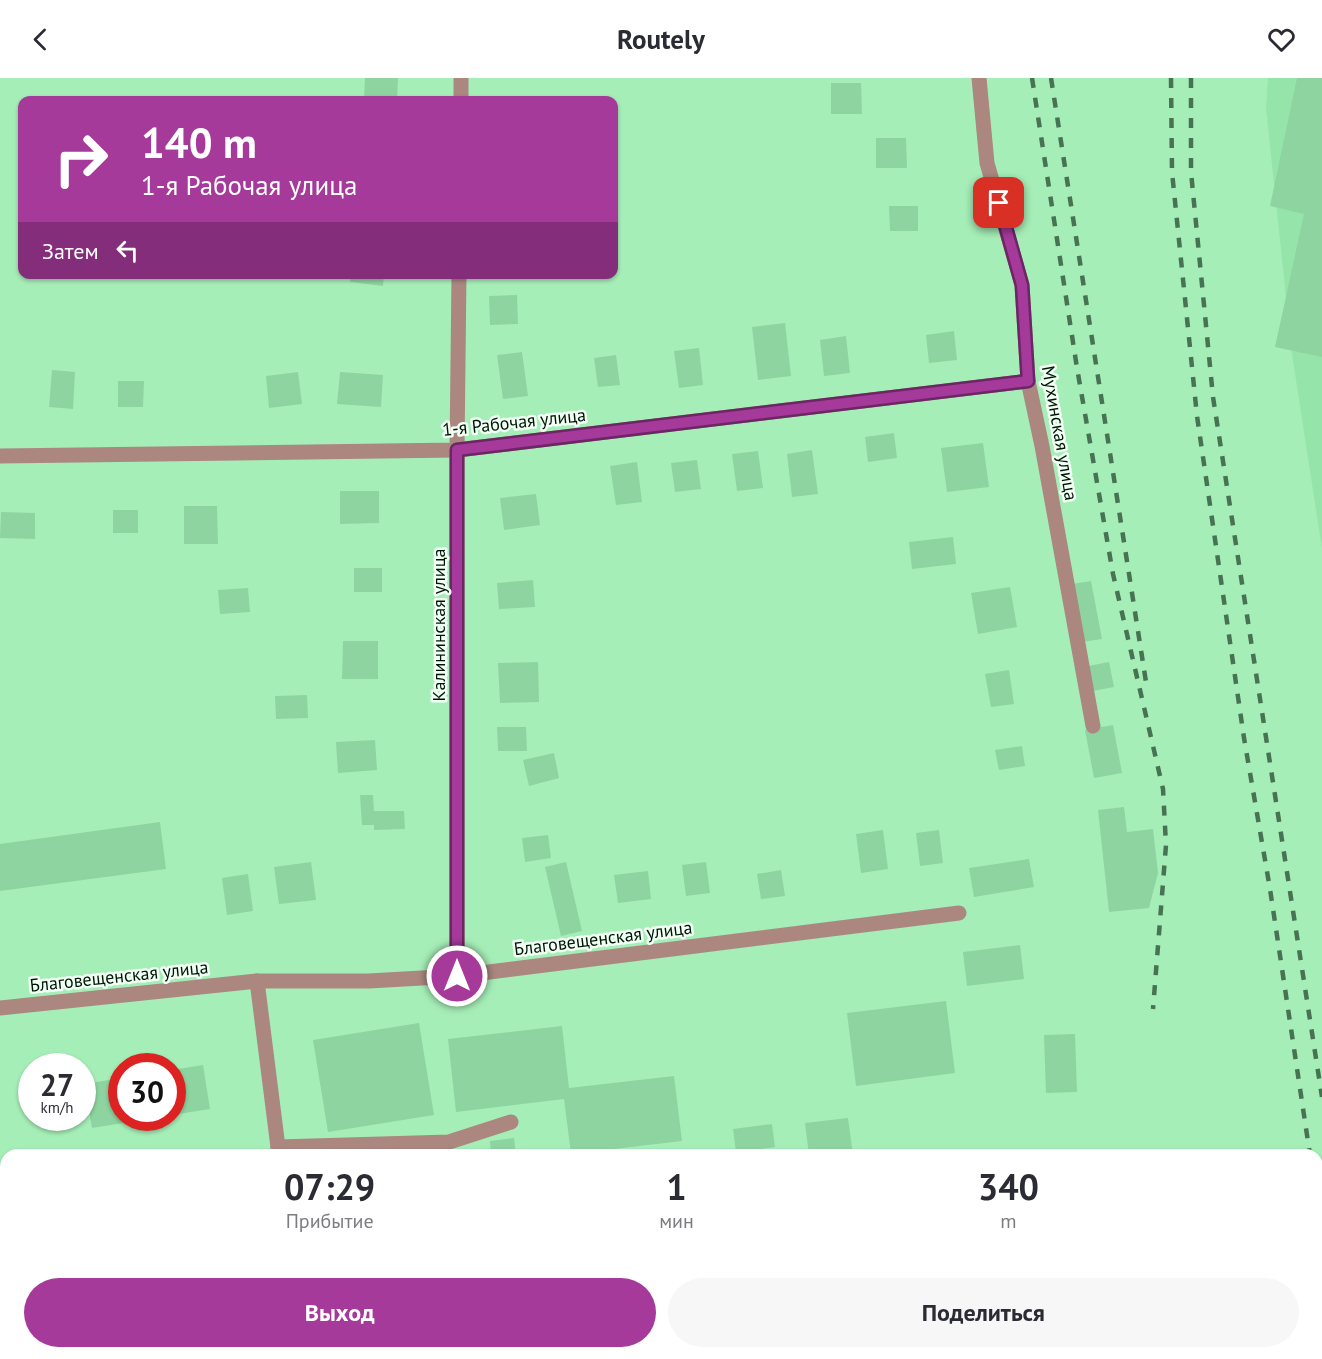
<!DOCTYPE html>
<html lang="ru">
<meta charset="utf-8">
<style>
:root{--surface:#fff;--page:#f7f7f7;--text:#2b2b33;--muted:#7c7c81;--accent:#a53a9a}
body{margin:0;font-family:"PT Sans",sans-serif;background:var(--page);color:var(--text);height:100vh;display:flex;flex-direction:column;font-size:22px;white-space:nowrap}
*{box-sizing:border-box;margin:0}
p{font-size:20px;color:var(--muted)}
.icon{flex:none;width:33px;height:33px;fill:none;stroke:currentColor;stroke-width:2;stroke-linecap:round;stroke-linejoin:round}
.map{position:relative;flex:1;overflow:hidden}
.side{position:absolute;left:0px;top:1071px;width:1323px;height:210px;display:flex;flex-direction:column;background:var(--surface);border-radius:18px 18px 0 0;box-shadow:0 2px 4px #0004}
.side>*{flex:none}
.hud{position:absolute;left:18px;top:18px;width:600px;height:183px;border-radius:12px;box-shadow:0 2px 4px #0004;background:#a53a9a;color:#fff;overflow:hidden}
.speed{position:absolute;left:18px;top:975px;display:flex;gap:12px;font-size:30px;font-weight:700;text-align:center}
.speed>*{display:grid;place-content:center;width:78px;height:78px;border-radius:50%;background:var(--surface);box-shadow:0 2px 4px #0004;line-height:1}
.speed small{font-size:15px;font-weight:400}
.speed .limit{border:9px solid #d22;background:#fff;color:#111}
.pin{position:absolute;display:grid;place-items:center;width:51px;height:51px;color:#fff;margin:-26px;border-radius:12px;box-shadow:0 3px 9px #0006}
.me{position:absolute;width:66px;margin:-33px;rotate:0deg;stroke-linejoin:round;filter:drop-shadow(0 0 4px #0008)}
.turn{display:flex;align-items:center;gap:21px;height:126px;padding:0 24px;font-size:27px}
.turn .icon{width:78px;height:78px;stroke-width:2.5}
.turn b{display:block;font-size:42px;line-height:51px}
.then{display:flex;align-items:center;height:57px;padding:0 24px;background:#0003;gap:12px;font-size:22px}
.eta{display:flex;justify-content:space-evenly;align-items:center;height:102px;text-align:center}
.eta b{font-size:36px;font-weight:700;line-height:42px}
.primary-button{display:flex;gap:12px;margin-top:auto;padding:12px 24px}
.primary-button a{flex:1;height:69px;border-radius:36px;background:var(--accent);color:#fff;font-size:24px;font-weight:700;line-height:69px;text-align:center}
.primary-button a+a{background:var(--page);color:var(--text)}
header{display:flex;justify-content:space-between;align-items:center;height:78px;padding:0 24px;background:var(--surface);font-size:27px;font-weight:700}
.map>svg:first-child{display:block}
</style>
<header><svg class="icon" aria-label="back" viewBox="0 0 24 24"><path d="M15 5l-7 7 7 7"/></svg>Routely<svg class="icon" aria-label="heart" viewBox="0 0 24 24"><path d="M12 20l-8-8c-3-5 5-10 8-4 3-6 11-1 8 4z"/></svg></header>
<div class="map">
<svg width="1322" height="1281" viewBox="0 0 1322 1281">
<rect width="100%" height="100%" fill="#a6eeb8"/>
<path fill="#95e4aa" d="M 1268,0 L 1322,0 L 1322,471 L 1292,276 L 1266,30 Z"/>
<g fill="#8ed4a0">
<path d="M 365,0 L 398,0 L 397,22 L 364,22 Z"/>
<path d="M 1297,0 L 1322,0 L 1322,279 L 1275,269 L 1304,136 L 1270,128 Z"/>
<path d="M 831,5 L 861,5 L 862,36 L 831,36 Z"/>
<path d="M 876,60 L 906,60 L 907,90 L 876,90 Z"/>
<path d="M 889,128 L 918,128 L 918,153 L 890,153 Z"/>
<path d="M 351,196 L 384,196 L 383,208 L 350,204 Z"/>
<path d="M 517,217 L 518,246 L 490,247 L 489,218 Z"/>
<path d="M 785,245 L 791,298 L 758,302 L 752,249 Z"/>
<path d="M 954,253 L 957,282 L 929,285 L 926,257 Z"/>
<path d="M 846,258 L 850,295 L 824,298 L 820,262 Z"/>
<path d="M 699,270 L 703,307 L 679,310 L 674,273 Z"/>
<path d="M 522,274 L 528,318 L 503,321 L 497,277 Z"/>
<path d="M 616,277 L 620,307 L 598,309 L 594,280 Z"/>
<path d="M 52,292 L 75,294 L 73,331 L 49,329 Z"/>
<path d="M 298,294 L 302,326 L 269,330 L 266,298 Z"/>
<path d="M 340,294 L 383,297 L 381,329 L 337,326 Z"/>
<path d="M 118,303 L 144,303 L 143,329 L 118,329 Z"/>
<path d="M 894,355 L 897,380 L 868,384 L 865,359 Z"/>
<path d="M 983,365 L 989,409 L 947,414 L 941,370 Z"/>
<path d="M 812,372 L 818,416 L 792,419 L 787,376 Z"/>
<path d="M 758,373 L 763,410 L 737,413 L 732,376 Z"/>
<path d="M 697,382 L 701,411 L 675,414 L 671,385 Z"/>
<path d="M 637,384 L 642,424 L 616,427 L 610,388 Z"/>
<path d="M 340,413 L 379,413 L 379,445 L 340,446 Z"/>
<path d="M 536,416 L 540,447 L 504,452 L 500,420 Z"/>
<path d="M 184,428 L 217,428 L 218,466 L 184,466 Z"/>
<rect x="113" y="432" width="25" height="23"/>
<path d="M 1,434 L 35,435 L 35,461 L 0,460 Z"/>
<path d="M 953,459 L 956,486 L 912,491 L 909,464 Z"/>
<rect x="354" y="490" width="28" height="24"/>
<path d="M 533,502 L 535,529 L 499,531 L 497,505 Z"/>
<path d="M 1091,503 L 1102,561 L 1082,564 L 1072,506 Z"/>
<path d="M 1010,509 L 1017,549 L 978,556 L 971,515 Z"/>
<path d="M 248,510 L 250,534 L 220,536 L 218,512 Z"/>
<path d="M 343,563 L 378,563 L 378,601 L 342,601 Z"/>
<path d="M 538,584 L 539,624 L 500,625 L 498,585 Z"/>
<path d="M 1109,584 L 1114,609 L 1093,613 L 1088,588 Z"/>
<path d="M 1009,592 L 1014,626 L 991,629 L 985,596 Z"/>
<path d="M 307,617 L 308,640 L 276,641 L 275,618 Z"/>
<path d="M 1113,647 L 1122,695 L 1094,700 L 1085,652 Z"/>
<path d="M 497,649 L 526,649 L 527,673 L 498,673 Z"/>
<path d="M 375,662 L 377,692 L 338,695 L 336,664 Z"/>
<path d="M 1022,668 L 1025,688 L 999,692 L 995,672 Z"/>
<path d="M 554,675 L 559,700 L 529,708 L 523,682 Z"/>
<path d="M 360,717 L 373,717 L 374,733 L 404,733 L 405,751 L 374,752 L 374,747 L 362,747 Z"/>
<path d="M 1124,729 L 1127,754 L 1153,751 L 1158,795 L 1149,830 L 1109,834 L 1098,732 Z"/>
<path d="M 160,744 L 166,791 L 0,813 L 0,766 Z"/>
<path d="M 883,752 L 888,791 L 861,795 L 856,756 Z"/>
<path d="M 939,752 L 943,785 L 920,788 L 916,755 Z"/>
<path d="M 548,757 L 551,780 L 525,784 L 522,760 Z"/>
<path d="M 1029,781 L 1034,809 L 974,819 L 969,790 Z"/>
<path d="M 311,784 L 316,822 L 279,826 L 274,789 Z"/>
<path d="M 566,784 L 582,853 L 561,858 L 545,789 Z"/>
<path d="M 706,784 L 710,815 L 686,818 L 682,787 Z"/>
<path d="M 781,792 L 785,818 L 761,821 L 757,796 Z"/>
<path d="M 648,793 L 651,821 L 618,825 L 614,797 Z"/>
<path d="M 248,796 L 253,833 L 227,837 L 222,800 Z"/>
<path d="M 1020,867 L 1024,901 L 967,908 L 963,874 Z"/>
<path d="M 946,923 L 955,995 L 856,1008 L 847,935 Z"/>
<path d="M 419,945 L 434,1037 L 328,1054 L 313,962 Z"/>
<path d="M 562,948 L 569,1010 L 674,998 L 682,1063 L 571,1076 L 564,1021 L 456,1034 L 448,961 Z"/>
<path d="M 1075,956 L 1077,1014 L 1046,1015 L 1044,957 Z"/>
<path d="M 203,987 L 210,1031 L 172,1037 L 172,992 Z"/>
<path d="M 122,1000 L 122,1040 L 148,1040 L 148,1041 L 92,1050 L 84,1006 Z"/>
<path d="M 848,1040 L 853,1077 L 809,1077 L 805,1045 Z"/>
<path d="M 772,1046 L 775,1069 L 736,1074 L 733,1051 Z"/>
<path d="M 514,1060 L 516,1077 L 491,1077 L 490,1063 Z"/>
<path d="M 902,1072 L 903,1077 L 871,1077 L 870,1076 Z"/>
<path d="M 345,1275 L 419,1275 L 419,1281 L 346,1281 Z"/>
<path d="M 954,1275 L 997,1275 L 998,1281 L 955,1281 Z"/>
</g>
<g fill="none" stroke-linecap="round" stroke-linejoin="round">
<g stroke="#ab8780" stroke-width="15">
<path d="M 979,0 L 987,85 L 1022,207 L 1028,303 L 1042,368 L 1093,648"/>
<path d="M 461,22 L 461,0"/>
<path d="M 0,378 L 457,372 L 1028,303"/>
<path d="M 457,898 L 457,372 L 459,196"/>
<path d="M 257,903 L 279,1077"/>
<path d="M 0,930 L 257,903 L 369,903 L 457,898 L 959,835"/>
<path d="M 278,1069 L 449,1064 L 511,1044"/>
<path d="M 303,1275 L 304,1281"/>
</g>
<g stroke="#477352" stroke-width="4.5" stroke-dasharray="10 10" stroke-linecap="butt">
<path d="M 1032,0 L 1077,290 L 1113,496 L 1163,711 L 1166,767 L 1153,931"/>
<path d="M 1051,0 L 1146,604"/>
<path d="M 1171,0 L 1172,94 L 1197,338 L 1244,660 L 1270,811 L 1310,1077"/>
<path d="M 1191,0 L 1191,94 L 1213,319 L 1322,1019"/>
<path d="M 1317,1126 L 1322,1159"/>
</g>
</g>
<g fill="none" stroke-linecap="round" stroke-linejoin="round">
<g stroke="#6b2664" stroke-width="15">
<path id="route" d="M 457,898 L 457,372 L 1028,303 L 1022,207 L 999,125"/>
</g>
<use href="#route" stroke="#a53a9a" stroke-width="10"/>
</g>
<g text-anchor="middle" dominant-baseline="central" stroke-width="5" stroke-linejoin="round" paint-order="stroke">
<g font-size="18" fill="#001605" stroke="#f1fff4">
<text transform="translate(514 344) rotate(-6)">1-я Рабочая улица</text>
<text transform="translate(1060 355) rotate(80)">Мухинская улица</text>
<text transform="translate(438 547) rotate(-90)">Калининская улица</text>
<text transform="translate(603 860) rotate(-7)">Благовещенская улица</text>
<text transform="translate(119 898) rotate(-6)">Благовещенская улица</text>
</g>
</g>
</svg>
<div class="speed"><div>27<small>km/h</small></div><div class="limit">30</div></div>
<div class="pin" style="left:999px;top:125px;background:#d93025"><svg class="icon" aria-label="arrive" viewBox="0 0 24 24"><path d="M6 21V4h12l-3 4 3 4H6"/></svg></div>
<svg class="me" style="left:457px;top:898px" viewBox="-20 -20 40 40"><circle r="17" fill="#a53a9a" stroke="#fff" stroke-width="3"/><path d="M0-11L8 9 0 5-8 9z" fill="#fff"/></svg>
<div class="hud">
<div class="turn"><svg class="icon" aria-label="right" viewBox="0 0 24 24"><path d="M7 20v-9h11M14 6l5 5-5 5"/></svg><div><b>140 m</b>1-я Рабочая улица</div></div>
<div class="then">Затем<svg class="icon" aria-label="left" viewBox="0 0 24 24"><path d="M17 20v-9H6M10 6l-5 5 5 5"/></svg></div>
</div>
<section class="side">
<div class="eta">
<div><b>07:29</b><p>Прибытие</p></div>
<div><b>1</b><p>мин</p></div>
<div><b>340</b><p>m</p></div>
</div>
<div class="primary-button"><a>Выход</a><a>Поделиться</a></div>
</section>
</div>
